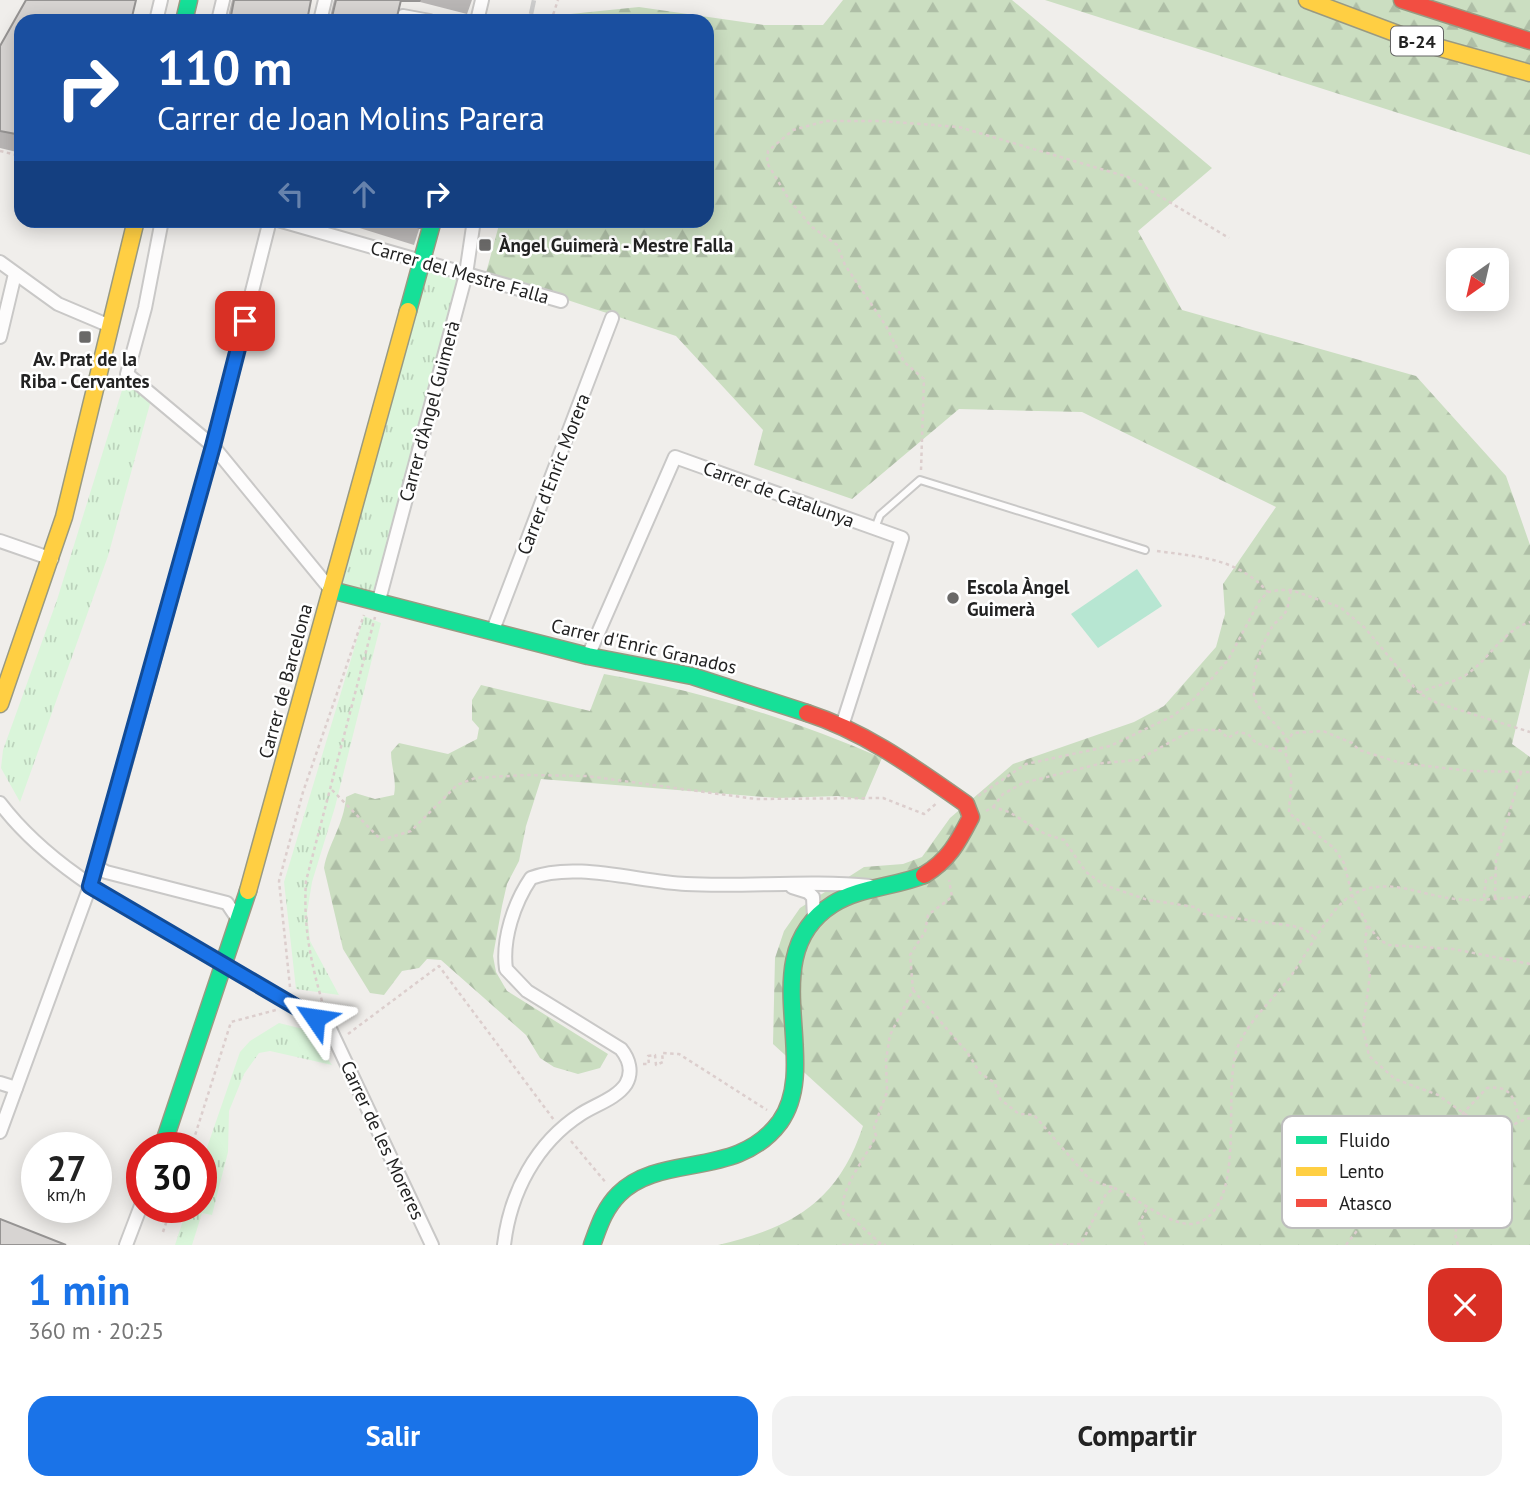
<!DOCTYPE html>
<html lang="es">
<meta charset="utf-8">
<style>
:root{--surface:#fff;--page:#f2f2f2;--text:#222;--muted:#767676;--accent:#1a73e8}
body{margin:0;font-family:"PT Sans",sans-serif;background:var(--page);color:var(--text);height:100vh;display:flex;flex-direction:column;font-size:26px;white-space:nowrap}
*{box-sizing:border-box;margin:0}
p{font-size:23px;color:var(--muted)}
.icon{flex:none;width:38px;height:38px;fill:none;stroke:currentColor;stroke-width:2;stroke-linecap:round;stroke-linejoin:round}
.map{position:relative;height:1245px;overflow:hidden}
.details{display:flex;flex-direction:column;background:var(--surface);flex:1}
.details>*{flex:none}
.top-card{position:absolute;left:14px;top:14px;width:700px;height:214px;border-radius:21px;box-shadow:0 4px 18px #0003;background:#1a4fa0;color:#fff;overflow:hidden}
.needle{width:46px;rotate:214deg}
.controls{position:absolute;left:1446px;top:248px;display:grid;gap:14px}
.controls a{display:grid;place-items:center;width:63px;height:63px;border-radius:14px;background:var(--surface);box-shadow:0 4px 18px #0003;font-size:35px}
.speed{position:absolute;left:21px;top:1132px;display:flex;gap:14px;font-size:35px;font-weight:700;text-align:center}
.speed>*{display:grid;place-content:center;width:91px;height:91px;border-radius:50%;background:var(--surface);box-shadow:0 4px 18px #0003;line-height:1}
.speed small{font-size:18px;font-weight:400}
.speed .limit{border:10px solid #d22;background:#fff;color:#111}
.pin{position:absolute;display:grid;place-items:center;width:60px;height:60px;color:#fff;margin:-30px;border-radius:14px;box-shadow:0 4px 10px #0006}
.me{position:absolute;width:77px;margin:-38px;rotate:302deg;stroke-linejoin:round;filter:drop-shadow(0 0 5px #0008)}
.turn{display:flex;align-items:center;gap:24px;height:147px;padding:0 28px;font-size:32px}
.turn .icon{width:91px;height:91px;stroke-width:2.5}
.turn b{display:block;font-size:49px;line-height:60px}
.lanes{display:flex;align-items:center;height:66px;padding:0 28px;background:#0003;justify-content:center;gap:35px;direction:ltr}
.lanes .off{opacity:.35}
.round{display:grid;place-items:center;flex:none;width:74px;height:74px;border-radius:21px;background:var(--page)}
.head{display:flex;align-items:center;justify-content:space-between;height:119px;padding:0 28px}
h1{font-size:42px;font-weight:600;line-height:52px;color:var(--accent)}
.primary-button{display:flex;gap:14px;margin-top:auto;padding:14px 28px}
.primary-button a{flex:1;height:80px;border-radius:21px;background:var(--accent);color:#fff;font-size:28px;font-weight:600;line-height:80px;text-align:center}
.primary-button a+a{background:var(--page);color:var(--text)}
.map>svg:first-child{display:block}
</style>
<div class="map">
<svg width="1530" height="1245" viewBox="0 0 1530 1245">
<defs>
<pattern id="forest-firs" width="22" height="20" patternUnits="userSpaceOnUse" patternTransform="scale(1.75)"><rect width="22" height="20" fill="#cbdec1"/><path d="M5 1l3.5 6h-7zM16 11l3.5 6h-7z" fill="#aebea6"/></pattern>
<pattern id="park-tufts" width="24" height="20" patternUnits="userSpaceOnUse" patternTransform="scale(1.75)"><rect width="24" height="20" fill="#daf5da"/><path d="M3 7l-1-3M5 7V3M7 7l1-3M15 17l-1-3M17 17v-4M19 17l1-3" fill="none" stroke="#bbd2bb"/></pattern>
</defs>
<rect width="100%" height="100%" fill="#f0eeeb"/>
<g fill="url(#forest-firs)">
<path d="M 843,0 L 1012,0 L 1212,168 L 1138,231 L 1182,310 L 1416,376 L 1506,476 L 1530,545 L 1530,668 L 1512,744 L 1530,757 L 1530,1245 L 718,1245 C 792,1228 838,1202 863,1126 L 773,1044 L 775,958 L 784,931 L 800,908 L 864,867 L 903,864 L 922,857 L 950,818 L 1013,764 L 1134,722 L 1164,706 L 1216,647 L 1225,614 L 1223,584 L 1276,507 L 1082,412 L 959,409 L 852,499 L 754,465 L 763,430 L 676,336 L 486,273 L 500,221 L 707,220 L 707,21 L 550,21 L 551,16 L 639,7 L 764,25 L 823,25 Z"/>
<path d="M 1045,0 L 1530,0 L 1530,155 Z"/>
<path d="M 604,674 C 701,691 792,719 882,758 L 864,800 L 838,796 L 778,798 L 541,779 L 526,826 L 519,861 L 507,884 L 502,906 L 493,956 L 496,972 L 507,991 L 608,1054 L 600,1068 L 578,1074 L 554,1067 L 540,1058 L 526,1035 L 441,960 L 427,959 L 419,968 L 402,971 L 384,995 L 370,993 L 343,949 L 324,868 C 328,844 344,825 346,797 L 355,793 L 375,799 L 394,795 C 397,780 391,767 391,752 L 399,743 L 448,754 L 477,739 L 479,728 L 472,720 L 472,700 L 481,685 L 590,711 Z"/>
</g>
<g fill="url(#park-tufts)">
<path d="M 420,261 L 466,274 L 372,595 L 335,588 Z"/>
<path d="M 127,374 L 153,393 L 108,556 L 20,802 L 1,768 L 3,750 L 57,600 Z"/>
<path d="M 364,616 L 381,623 L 335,807 L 312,882 L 307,913 L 310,941 L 339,995 L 296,989 L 284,882 Z"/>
<path d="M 279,1023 L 307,1030 L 332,1065 L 270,1051 L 259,1053 L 244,1074 L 229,1111 L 228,1152 L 212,1215 L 202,1213 L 192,1245 L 175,1245 L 187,1208 L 201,1208 L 201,1165 L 240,1052 L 250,1041 Z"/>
</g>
<path fill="#b7e6d2" d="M 1137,569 L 1162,606 L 1098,648 L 1071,614 Z"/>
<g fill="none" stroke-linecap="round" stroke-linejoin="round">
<g stroke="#c9c8c7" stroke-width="10">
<path id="lane" d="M 875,528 L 880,515 L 920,480 L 1145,550"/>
</g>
<g stroke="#c9c8c7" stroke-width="16">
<g id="street">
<path d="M 156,21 L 161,0"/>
<path d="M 218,21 L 223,0"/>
<path d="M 320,21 L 325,0"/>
<path d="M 402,21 L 403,16 L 430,21"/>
<path d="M 477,21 L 482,0"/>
<path d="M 162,220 L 145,308 L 127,374 L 213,446 L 331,590"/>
<path d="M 278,220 L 561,301"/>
<path d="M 0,262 L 58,304 L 110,326"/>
<path d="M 0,337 L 15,274"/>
<path d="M 0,541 L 52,559"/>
<path d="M 379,600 L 466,274 L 474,220"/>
<path d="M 493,630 L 612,318"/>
<path d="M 588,656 L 675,457 L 902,538 L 842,726"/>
<path d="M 0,803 C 50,869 129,909 200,951"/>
<path d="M 97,867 L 106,872 L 227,903 L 237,918"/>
<path d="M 792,887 L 808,892 L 813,897 L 814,918"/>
<path d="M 239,973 L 315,1018 L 331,1031 L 432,1245"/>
<path d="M 0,1083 L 16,1088"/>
<path d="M 0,1132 L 97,867 L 213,446 L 270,220"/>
<path d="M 126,1245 L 142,1203"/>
<path d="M 504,1245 C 510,1193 536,1143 581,1114 C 595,1105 617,1098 626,1084 C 633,1072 629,1059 621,1049 L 527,991 L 506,969 C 502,939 514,903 531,878 C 575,861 639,882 686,884 C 748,887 809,880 870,886"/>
</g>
</g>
<g stroke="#999a82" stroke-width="19">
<g id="fast">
<path d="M 184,21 L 189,0"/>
<path d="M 408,311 L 433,220"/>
<path d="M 331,590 L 588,656 L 692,676 L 807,713"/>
<path d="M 162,1148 L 248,891"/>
<path d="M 592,1245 C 599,1226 604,1209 619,1194 C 661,1152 737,1180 780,1122 C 823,1062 752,955 833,904 C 860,887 895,887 924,875"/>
</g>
</g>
<g stroke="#999a82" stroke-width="19">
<g id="slow">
<path d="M 1307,0 L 1419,42 L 1530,73"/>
<path d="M 0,704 L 64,517 L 136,220"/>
<path d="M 248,891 L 408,311"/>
</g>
</g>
<g stroke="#999a82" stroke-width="19">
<g id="jam">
<path d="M 1402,0 L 1530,41"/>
<path d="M 807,713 C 866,732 916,769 966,804 L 971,817 C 958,842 949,860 924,875"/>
</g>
</g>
<g stroke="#dccecd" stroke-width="2.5" stroke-dasharray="3.5 3.5" stroke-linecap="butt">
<path d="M 551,21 L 558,0"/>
<path d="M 0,151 L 21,156"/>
<path d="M 921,470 L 924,379 L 904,362 L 886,326 L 845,265 L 837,245 L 812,227 L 790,201 L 767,163 L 768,151 L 793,130 L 826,121 L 881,121 L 959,127 L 1128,177 L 1229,238"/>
<path d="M 1157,551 C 1200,557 1237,558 1268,592"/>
<path d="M 1419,693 C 1436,684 1455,684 1470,672 C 1492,655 1503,631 1530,622"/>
<path d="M 1287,741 C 1281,724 1262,717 1255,699 C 1249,679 1262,643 1272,627 C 1276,621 1284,617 1286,611 C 1289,605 1289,597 1291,590"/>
<path d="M 332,790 L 381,840 L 411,831 L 457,785 L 475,778 L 526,775 L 587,776 L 756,799 L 883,798 L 924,814 L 938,802"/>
<path d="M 978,796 L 1026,764 L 1110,746 L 1173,716 L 1193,700 L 1228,660 L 1260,600 L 1268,592 L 1280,590 L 1291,590 L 1340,607 L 1365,628 L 1419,693 L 1437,703 L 1530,732"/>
<path d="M 993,807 L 1003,794 L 1023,783 L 1103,763 L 1138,760 L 1192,730 L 1219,730 L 1228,738 L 1238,732 L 1248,734 L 1256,743 L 1284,752"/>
<path d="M 986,811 L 993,807 L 1009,812 L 1045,834 L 1064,840 L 1086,872 L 1104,885 L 1148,900 L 1195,907 L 1204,914 L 1293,926 L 1306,930 L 1315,938"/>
<path d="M 1484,897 L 1486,880 L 1496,876"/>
<path d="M 1495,898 L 1496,860 L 1521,772"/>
<path d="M 1368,926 L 1379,939 L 1388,945 L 1453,949 L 1530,964"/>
<path d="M 290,987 L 279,881 L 303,792 L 364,615"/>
<path d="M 913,990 L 967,1052 L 980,1073 L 995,1083 L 1000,1099 L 1019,1114 L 1034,1115 L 1090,1180 L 1114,1188"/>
<path d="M 324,1008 C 311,964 303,927 306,881 L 375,617"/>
<path d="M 348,1034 L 439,966 L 554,1120"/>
<path d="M 643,1064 L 649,1064 L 648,1056 L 655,1055 L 656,1065 L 663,1062 L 662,1053 L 679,1054 L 767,1110"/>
<path d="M 1496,1136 L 1438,1095 L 1395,1079 L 1369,1056 L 1363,1028 L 1370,974 L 1365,946 L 1367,924 L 1352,895 L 1344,863 L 1334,848 L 1289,813 C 1289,801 1292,789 1291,777 C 1289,760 1279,750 1293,733 L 1323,731 L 1352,743 L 1359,750 L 1401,763 L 1470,771 L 1530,772"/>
<path d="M 571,1141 L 607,1184"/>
<path d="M 191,1148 L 231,1022 L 276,1010"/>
<path d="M 163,1232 L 171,1208"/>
<path d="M 881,1244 L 843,1210 C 840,1189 866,1157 876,1136 L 874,1127 L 887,1092 L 886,1060 L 890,1035 L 913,990 L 910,955 L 925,932 L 928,915 L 952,897 L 949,880"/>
<path d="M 842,1245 L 886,1245"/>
<path d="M 1049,1245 L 1081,1244 L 1106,1194 L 1114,1188 C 1136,1196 1176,1233 1200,1222 C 1248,1200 1221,1088 1238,1046 C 1252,1015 1277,997 1295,970 C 1309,950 1331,907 1352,895 C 1387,875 1421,896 1456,899 C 1480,902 1506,897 1530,897"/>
<path d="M 1146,1245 L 1139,1224 L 1147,1208"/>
<path d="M 1346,1245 L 1379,1202 L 1487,1088 C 1512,1085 1515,1099 1519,1121"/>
<path d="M 1458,1245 L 1455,1234 C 1467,1188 1478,1133 1530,1118"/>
</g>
<use href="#lane" stroke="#fdfcfc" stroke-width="6"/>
<use href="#street" stroke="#fdfcfc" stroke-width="12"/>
<use href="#fast" stroke="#16e098" stroke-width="16"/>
<use href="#slow" stroke="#ffcf43" stroke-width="16"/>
<use href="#jam" stroke="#f24e42" stroke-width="16"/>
<path stroke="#ccc" stroke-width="4.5" stroke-dasharray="14 14" stroke-linecap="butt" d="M 531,14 L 534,0"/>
<g stroke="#c9c8c7" stroke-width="16" stroke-linecap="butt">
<path id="street-bridge" d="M 200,951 L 239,973"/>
</g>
<use href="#street-bridge" stroke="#fdfcfc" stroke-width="12"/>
</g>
<g fill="#b9b6b5">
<path d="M 232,0 L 311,0 L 307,21 L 227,21 Z"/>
<path d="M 334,0 L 472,0 L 467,14 L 420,2 L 401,2 L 396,21 L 329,21 Z"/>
<path d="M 21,21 L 21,153 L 0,148 L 0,46 Z"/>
<path d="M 334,220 L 422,220 L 414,245 Z"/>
</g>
<path fill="#969493" d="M 399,0 L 421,0 L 420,2 L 399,2 Z"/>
<g fill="#d7d4d2" stroke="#969493" stroke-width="2">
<path d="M 26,0 L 136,0 L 131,21 L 21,21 L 21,135 L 0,131 L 0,46 Z"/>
<path d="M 234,0 L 311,0 L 307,21 L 230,21 Z"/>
<path d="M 336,0 L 401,0 L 396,21 L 331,21 Z"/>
<path d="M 395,220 L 422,220 L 420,228 Z"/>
<path d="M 0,1219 L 66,1245 L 0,1245 Z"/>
</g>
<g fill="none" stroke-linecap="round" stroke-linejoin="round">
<g stroke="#114b97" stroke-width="18">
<path id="route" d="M 245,321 L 213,446 L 90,886 L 315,1018"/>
</g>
<use href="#route" stroke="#1a73e8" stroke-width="12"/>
</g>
<g fill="#6a6968" stroke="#fff" stroke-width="2.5">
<rect x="478" y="238" width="14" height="14" rx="3.5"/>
<rect x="78" y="330" width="14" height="14" rx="3.5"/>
<circle cx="953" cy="598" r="7"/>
</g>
<g text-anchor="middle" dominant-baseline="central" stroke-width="5" stroke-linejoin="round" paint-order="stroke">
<rect fill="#fff" stroke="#646464" stroke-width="2" x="1391" y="26.5" width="52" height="29" rx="5"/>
<g font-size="18" font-weight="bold" fill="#222">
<text x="1417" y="41">B-24</text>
</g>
<g font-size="19" font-weight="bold" fill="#222" stroke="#fff" text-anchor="start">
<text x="499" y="245">Àngel Guimerà - Mestre Falla</text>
<text x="85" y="359" text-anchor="middle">Av. Prat de la<tspan x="85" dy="22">Riba - Cervantes</tspan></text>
<text x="967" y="587">Escola Àngel<tspan x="967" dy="22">Guimerà</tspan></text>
</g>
<g font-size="19" fill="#222" stroke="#fff">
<text transform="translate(460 272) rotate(16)">Carrer del Mestre Falla</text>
<text transform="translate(429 411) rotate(-75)">Carrer d'Àngel Guimerà</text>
<text transform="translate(553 474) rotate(-69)">Carrer d'Enric Morera</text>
<text transform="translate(779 494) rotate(20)">Carrer de Catalunya</text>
<text transform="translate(644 646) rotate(13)">Carrer d'Enric Granados</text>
<text transform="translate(285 681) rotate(-75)">Carrer de Barcelona</text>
<text transform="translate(383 1140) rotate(65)">Carrer de les Moreres</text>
</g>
</g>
<rect x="1282" y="1116" width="230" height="112" rx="10" fill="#fff" stroke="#bdbdbd" stroke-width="2"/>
<rect x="1296" y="1136" width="31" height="8" fill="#16e098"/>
<rect x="1296" y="1167" width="31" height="9" fill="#ffcf43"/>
<rect x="1296" y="1199" width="31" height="8" fill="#f24e42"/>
<g font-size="19" fill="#222">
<text x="1339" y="1147">Fluido</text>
<text x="1339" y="1178">Lento</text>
<text x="1339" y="1210">Atasco</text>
</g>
</svg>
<div class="controls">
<a><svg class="needle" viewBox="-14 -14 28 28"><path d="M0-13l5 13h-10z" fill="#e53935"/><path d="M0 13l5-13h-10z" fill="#767676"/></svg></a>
</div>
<div class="speed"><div>27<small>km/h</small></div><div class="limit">30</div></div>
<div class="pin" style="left:245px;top:321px;background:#d93025"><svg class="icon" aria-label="arrive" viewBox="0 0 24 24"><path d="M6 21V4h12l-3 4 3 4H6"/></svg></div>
<svg class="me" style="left:315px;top:1018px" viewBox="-20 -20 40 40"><path d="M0-17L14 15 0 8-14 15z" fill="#1a73e8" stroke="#fff" stroke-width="4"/></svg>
<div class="top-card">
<div class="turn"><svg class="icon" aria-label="right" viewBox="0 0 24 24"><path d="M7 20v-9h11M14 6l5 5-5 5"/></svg><div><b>110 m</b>Carrer de Joan Molins Parera</div></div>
<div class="lanes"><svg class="icon off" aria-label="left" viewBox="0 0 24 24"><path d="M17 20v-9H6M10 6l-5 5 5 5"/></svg><svg class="icon off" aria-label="ahead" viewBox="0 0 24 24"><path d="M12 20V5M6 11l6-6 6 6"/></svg><svg class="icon" aria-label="right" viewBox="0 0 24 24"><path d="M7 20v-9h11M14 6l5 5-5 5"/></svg></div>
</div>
</div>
<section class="details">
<div class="head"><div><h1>1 min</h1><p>360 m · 20:25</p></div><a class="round" style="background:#d93025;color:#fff"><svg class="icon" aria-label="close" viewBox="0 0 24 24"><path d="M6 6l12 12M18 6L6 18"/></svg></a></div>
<div class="primary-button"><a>Salir</a><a>Compartir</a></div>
</section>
